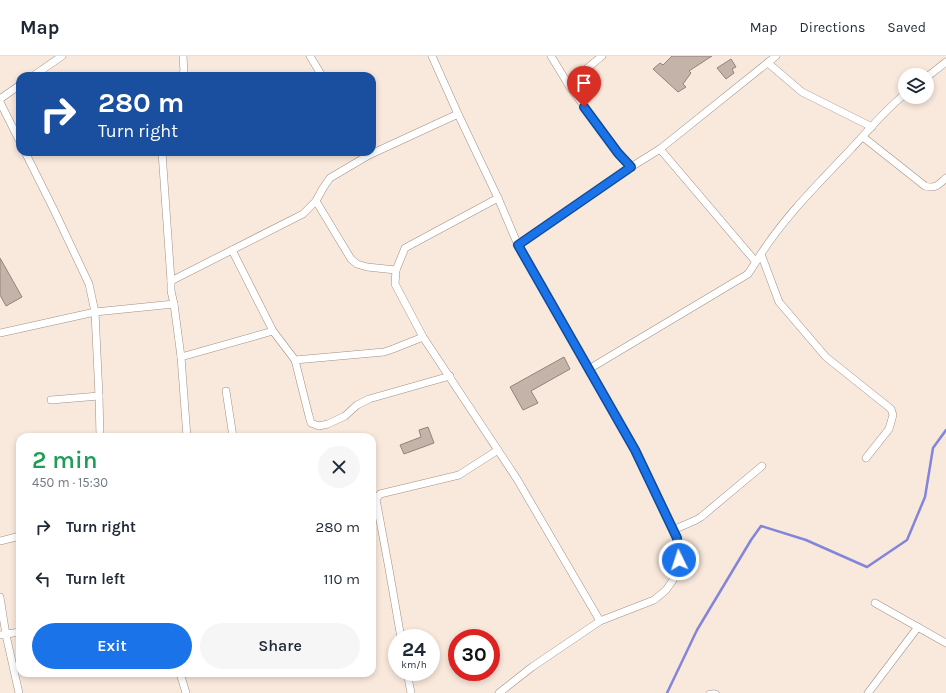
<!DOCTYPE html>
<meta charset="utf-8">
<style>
:root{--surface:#fff;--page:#f6f6f7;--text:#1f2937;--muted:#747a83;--line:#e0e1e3;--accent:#1a73e8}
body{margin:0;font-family:Karla,sans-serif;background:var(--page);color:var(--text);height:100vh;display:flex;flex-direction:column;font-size:15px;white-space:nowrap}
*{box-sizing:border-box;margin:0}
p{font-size:13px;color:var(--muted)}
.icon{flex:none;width:22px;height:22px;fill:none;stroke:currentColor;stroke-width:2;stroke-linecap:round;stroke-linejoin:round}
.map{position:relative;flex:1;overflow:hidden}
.sheet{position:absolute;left:16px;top:377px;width:360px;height:244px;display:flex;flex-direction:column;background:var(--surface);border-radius:12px;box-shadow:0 2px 6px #0003}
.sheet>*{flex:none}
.hud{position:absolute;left:16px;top:16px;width:360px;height:84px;border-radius:12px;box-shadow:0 2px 6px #0003;background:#1a4fa0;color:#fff;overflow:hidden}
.controls{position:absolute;left:898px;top:12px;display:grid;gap:8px}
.controls a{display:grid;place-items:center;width:36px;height:36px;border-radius:50%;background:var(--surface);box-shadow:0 2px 6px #0003;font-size:20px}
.speed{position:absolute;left:388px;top:573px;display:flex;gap:8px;font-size:20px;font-weight:700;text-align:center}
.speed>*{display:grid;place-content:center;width:52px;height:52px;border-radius:50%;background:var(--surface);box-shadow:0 2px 6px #0003;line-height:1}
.speed small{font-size:10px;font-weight:400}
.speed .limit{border:6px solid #d22;background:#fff;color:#111}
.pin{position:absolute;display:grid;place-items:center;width:34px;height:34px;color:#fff;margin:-41px -17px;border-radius:50% 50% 50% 0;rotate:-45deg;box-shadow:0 0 4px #0007}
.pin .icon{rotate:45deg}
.me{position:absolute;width:44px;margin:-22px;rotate:356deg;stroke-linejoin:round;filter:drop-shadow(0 0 3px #0008)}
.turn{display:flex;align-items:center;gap:14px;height:84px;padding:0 16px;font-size:18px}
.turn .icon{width:52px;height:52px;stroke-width:2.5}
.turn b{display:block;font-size:28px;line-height:34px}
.round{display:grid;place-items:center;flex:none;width:42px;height:42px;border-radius:21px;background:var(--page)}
.summary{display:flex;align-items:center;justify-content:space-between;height:68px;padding:0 16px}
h1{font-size:24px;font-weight:600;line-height:30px;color:#1e9e55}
.button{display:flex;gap:8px;margin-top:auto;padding:8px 16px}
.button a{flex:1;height:46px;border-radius:24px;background:var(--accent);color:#fff;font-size:16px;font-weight:600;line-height:46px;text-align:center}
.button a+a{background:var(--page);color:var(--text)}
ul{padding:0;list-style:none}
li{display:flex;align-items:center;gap:12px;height:52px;padding:0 16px}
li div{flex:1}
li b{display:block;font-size:15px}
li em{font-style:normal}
header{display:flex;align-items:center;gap:24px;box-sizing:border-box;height:56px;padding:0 20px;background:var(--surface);border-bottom:1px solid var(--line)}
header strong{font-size:19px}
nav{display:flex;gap:22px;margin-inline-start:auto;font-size:14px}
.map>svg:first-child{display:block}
</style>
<header>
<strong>Map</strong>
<nav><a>Map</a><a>Directions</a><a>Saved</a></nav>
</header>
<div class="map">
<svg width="946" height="637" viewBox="0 0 946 637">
<rect width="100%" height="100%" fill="#f9e8dc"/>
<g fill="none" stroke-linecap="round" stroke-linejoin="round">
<path stroke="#8385db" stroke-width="2.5" d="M 667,637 L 697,574 L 751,484 L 761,470 L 806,484 L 867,511 L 907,484 L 925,441 L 933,392 L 946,374"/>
</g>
<g fill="#c4b3a8" stroke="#938378">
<path d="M 672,0 L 712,0 L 689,15 L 691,17 L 683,28 L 686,31 L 678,36 L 653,13 L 660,7 L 663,9 Z"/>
<path d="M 731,3 L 736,11 L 732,13 L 734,17 L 726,23 L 717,12 Z"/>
<path d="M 0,202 L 22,241 L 6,250 L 0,239 Z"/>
<path d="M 564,301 L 570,313 L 531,335 L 538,347 L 523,354 L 510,331 Z"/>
<path d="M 428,371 L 434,387 L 404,398 L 400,389 L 421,381 L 419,374 Z"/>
</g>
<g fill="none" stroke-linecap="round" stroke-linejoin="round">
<g stroke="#a09085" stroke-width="4.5">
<path id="service" d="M 708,637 L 714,636 L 717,637"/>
</g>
<g stroke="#a09085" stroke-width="8">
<g id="minor">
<path d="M 310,0 L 322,20"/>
<path d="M 432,0 L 458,58 L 498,142 L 405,192 L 396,214 L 395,228 L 423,281 L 517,423 L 600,565"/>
<path d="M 551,0 L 568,28 L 618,97 L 631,111 L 660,93 L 776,0"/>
<path d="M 768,7 L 802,36 L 872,71"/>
<path d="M 33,20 L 62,0"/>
<path d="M 180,20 L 184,16 L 183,0"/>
<path d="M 927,21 L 946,6"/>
<path d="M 568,28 L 602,0"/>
<path d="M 0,43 L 20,29"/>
<path d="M 0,46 L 20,86"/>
<path d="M 863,81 L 925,130 C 936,133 938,129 946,122"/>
<path d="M 660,93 L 756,206"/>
<path d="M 25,96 L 54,154 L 89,228 L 95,256 L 99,340 L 100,381"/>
<path d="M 162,96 L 171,225 L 171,235 L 174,248 L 181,301 L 187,381"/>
<path d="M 498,142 L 518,189 L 635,394 L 677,482 L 679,504 L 673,524 L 666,534 L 654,544 L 600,565 L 532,611 L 499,637"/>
<path d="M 316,145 L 351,203 L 357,208 L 367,211 L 396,214"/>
<path d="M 518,189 L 631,111"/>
<path d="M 232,194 L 273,275 L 295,304 L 384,296 L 393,293 L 423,281"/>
<path d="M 171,225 L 232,194 L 303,158 L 316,145 L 323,132 L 330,122 L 369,99 L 458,58"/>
<path d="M 0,277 L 95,256 L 174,248"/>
<path d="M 181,301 L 273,275"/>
<path d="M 295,304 L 309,360 L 311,367 L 319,370 L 328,368 L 345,360 L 357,349 L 369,343 L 450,320"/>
<path d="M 589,313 L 748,218 L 761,198"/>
<path d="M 226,335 L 233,381"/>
<path d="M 51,344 L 99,340"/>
<path d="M 866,402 L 889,373 L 893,359 L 891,353 L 826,301 L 779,246 L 761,198 C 786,159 819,127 851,93 C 868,75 885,54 905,38"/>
<path d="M 673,474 L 696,464 L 701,461 L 762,410"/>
<path d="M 0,485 L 20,480"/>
<path d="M 0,541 L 6,579 L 19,637"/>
<path d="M 875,547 L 946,587"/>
<path d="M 0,579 L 20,576"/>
<path d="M 401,582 L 389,513 L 376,443 L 380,438 L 459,419 L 498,394"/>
<path d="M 407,616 L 411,637"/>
<path d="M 180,617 L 186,637"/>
<path d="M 868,637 L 918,571"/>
</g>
</g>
<use href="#service" stroke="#fff" stroke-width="3.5"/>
<use href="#minor" stroke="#fff" stroke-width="7"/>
</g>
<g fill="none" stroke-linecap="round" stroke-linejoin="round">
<g stroke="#114b97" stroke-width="10">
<path id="route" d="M 584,51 L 618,97 L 631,111 L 518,189 L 635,394 L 677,482 L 679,504"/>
</g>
<use href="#route" stroke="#1a73e8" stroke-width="7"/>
</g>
</svg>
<div class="controls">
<a><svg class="icon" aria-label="layers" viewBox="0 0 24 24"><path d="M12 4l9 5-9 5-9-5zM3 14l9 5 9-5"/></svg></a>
</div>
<div class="speed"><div>24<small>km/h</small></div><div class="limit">30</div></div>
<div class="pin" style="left:584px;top:51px;background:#d93025"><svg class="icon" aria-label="arrive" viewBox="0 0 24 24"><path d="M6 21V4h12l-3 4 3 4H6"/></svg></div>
<svg class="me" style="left:679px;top:504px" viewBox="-20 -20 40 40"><circle r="17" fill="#1a73e8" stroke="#fff" stroke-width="3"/><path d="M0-11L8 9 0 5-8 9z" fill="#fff"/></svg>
<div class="hud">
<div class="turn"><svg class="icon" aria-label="right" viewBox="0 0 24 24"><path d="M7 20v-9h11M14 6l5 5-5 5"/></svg><div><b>280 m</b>Turn right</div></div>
</div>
<section class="sheet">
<div class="summary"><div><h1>2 min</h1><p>450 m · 15:30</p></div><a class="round"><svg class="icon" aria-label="close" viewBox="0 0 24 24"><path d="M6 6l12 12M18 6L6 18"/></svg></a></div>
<ul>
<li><svg class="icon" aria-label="right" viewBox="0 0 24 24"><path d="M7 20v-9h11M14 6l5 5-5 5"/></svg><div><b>Turn right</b></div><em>280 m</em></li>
<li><svg class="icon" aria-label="left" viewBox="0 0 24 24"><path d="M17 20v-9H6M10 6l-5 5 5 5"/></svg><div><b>Turn left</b></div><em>110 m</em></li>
</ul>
<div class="button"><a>Exit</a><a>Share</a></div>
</section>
</div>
